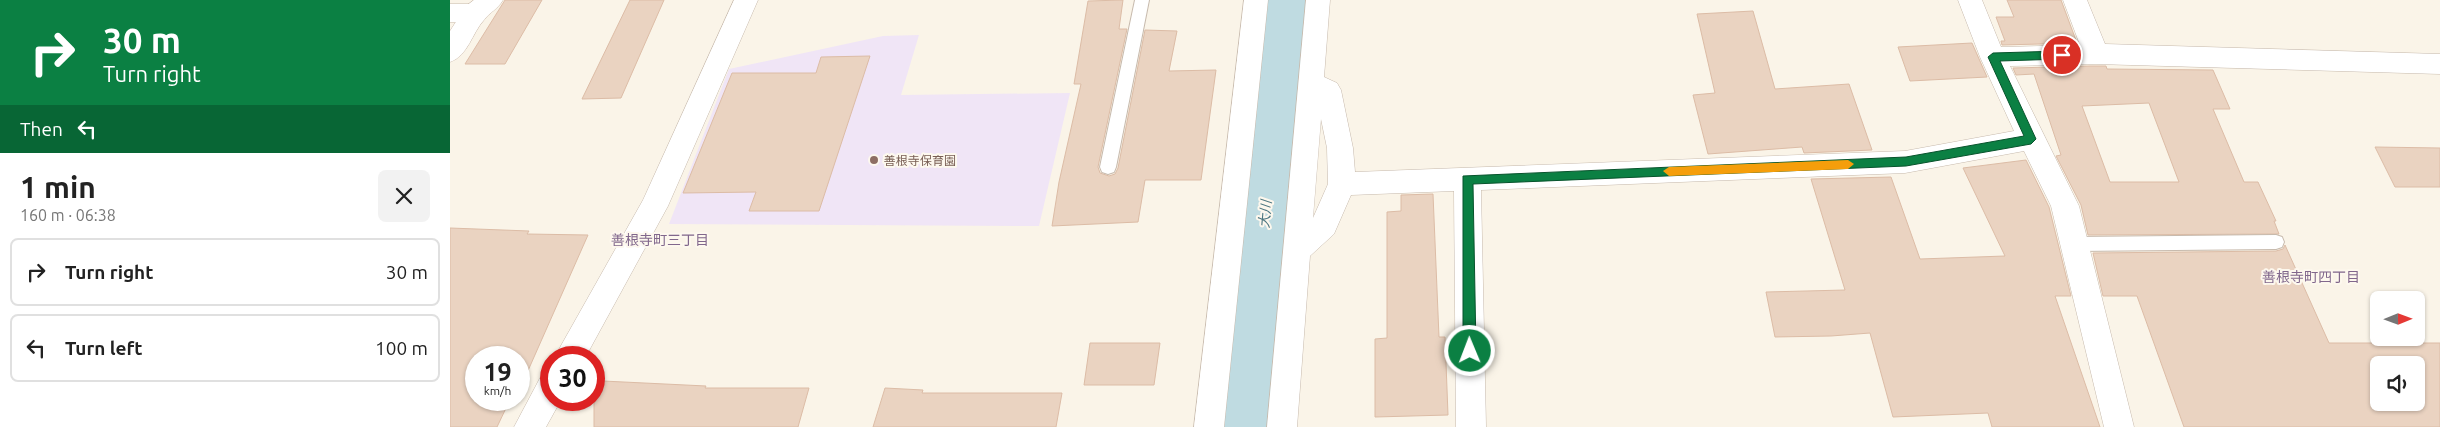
<!DOCTYPE html>
<meta charset="utf-8">
<style>
:root{--surface:#fff;--page:#f2f2f2;--text:#222;--muted:#767676;--line:#e0e0e0}
body{margin:0;font-family:Ubuntu,"Noto Sans JP",sans-serif;background:var(--page);color:var(--text);height:100vh;display:flex;flex-direction:column;font-size:19px;white-space:nowrap}
*{box-sizing:border-box;margin:0}
p{font-size:16px;color:var(--muted)}
.icon{flex:none;width:28px;height:28px;fill:none;stroke:currentColor;stroke-width:2;stroke-linecap:round;stroke-linejoin:round}
.map{position:relative;flex:1;overflow:hidden}
.side{display:flex;flex-direction:column;background:var(--surface);width:450px}
.side>*{flex:none}
.guide{background:#0b8043;color:#fff;overflow:hidden}
.needle{width:32px;rotate:89deg}
.fabs{position:absolute;left:1920px;top:291px;display:grid;gap:10px}
.fabs a{display:grid;place-items:center;width:55px;height:55px;border-radius:8px;background:var(--surface);box-shadow:0 1px 4px #0004;font-size:25px}
.speed{position:absolute;left:15px;top:346px;display:flex;gap:10px;font-size:25px;font-weight:700;text-align:center}
.speed>*{display:grid;place-content:center;width:65px;height:65px;border-radius:50%;background:var(--surface);box-shadow:0 1px 4px #0004;line-height:1}
.speed small{font-size:12px;font-weight:400}
.speed .limit{border:8px solid #d22;background:#fff;color:#111}
.pin{position:absolute;display:grid;place-items:center;width:42px;height:42px;color:#fff;margin:-21px;border:2px solid #fff;border-radius:50%;box-shadow:0 1px 5px #0007}
.me{position:absolute;width:55px;margin:-28px;rotate:359deg;stroke-linejoin:round;filter:drop-shadow(0 0 4px #0008)}
.turn{display:flex;align-items:center;gap:18px;height:105px;padding:0 20px;font-size:22px}
.turn .icon{width:65px;height:65px;stroke-width:2.5}
.turn b{display:block;font-size:35px;line-height:42px}
.then{display:flex;align-items:center;height:48px;padding:0 20px;background:#0003;gap:10px;font-size:19px}
.round{display:grid;place-items:center;flex:none;width:52px;height:52px;border-radius:8px;background:var(--page)}
.summary{display:flex;align-items:center;justify-content:space-between;height:85px;padding:0 20px}
h1{font-size:30px;font-weight:700;line-height:38px}
ul{padding:0;list-style:none}
li{display:flex;align-items:center;gap:15px;height:68px;margin:0 10px 8px;padding:0 10px;border:2px solid var(--line);border-radius:8px}
li div{flex:1}
li b{display:block;font-size:19px}
li em{font-style:normal}
main{display:flex;flex:1;min-height:0}
.map>svg:first-child{display:block}
</style>
<main>
<section class="side">
<div class="guide">
<div class="turn"><svg class="icon" aria-label="right" viewBox="0 0 24 24"><path d="M7 20v-9h11M14 6l5 5-5 5"/></svg><div><b>30 m</b>Turn right</div></div>
<div class="then">Then<svg class="icon" aria-label="left" viewBox="0 0 24 24"><path d="M17 20v-9H6M10 6l-5 5 5 5"/></svg></div>
</div>
<div class="summary"><div><h1>1 min</h1><p>160 m · 06:38</p></div><a class="round"><svg class="icon" aria-label="close" viewBox="0 0 24 24"><path d="M6 6l12 12M18 6L6 18"/></svg></a></div>
<ul>
<li><svg class="icon" aria-label="right" viewBox="0 0 24 24"><path d="M7 20v-9h11M14 6l5 5-5 5"/></svg><div><b>Turn right</b></div><em>30 m</em></li>
<li><svg class="icon" aria-label="left" viewBox="0 0 24 24"><path d="M17 20v-9H6M10 6l-5 5 5 5"/></svg><div><b>Turn left</b></div><em>100 m</em></li>
</ul>
</section>
<div class="map">
<svg width="1990" height="427" viewBox="0 0 1990 427">
<rect width="100%" height="100%" fill="#faf4e8"/>
<path fill="#f0e5f6" d="M 469,35 L 451,95 L 620,93 L 589,226 L 219,224 L 279,69 L 433,36 Z"/>
<g fill="none" stroke-linecap="round" stroke-linejoin="round">
<path fill="#bfdbe1" fill-rule="evenodd" d="M 801,0 L 867,0 L 837,427 L 755,427 Z"/>
</g>
<g fill="#ead3c1" stroke="#dcbca6" fill-rule="evenodd">
<path d="M 55,0 L 92,0 L 55,64 L 15,64 Z"/>
<path d="M 180,0 L 214,0 L 171,98 L 132,99 Z"/>
<path d="M 673,0 L 669,29 L 677,29 L 648,167 L 650,173 L 659,176 L 665,174 L 668,168 L 695,30 L 727,31 L 719,71 L 766,70 L 751,180 L 695,180 L 688,222 L 602,226 L 609,182 L 631,84 L 624,84 L 638,1 Z"/>
<path d="M 1557,0 L 1611,0 L 1627,43 L 1552,45 L 1551,41 L 1555,41 L 1546,17 L 1564,17 Z"/>
<path d="M 1303,11 L 1325,89 L 1399,84 L 1422,150 L 1354,153 L 1352,147 L 1258,154 L 1243,95 L 1265,93 L 1247,14 Z"/>
<path d="M 1522,43 L 1537,77 L 1460,81 L 1448,47 Z"/>
<path d="M 420,56 L 369,211 L 299,211 L 306,192 L 233,193 L 282,73 L 366,73 L 371,57 Z"/>
<path d="M 1640,66 L 1656,66 L 1657,69 L 1763,70 L 1780,109 L 1763,109 L 1794,182 L 1808,182 L 1826,221 L 1824,221 L 1829,234 L 1638,235 L 1631,205 L 1606,156 L 1611,155 L 1584,74 L 1566,75 L 1563,68 ZM 1699,103 L 1729,182 L 1660,182 L 1632,106 Z"/>
<path d="M 1925,147 L 1990,148 L 1990,187 L 1945,187 Z"/>
<path d="M 1576,160 L 1599,207 L 1621,296 L 1605,296 L 1650,427 L 1542,427 L 1538,413 L 1443,417 L 1420,333 L 1381,336 L 1325,337 L 1316,292 L 1395,290 L 1361,179 L 1441,177 L 1470,259 L 1555,256 L 1513,168 Z"/>
<path d="M 983,194 L 989,337 L 995,337 L 998,415 L 925,417 L 925,339 L 937,338 L 937,212 L 951,211 L 951,195 Z"/>
<path d="M 0,228 L 79,231 L 77,234 L 138,235 L 69,391 L 69,358 L 26,358 L 26,400 L 65,400 L 62,406 L 57,406 L 47,427 L 0,427 Z"/>
<path d="M 1835,245 L 1879,343 L 1990,343 L 1990,427 L 1734,427 L 1687,296 L 1653,296 L 1643,253 L 1826,251 L 1833,249 ZM 1929,365 L 1966,365 L 1966,402 L 1929,402 Z"/>
<path d="M 640,343 L 710,343 L 704,385 L 634,385 Z"/>
<path d="M 153,381 L 256,386 L 255,388 L 359,388 L 348,427 L 144,427 L 144,402 Z"/>
<path d="M 435,388 L 473,390 L 472,393 L 612,393 L 606,427 L 423,427 Z"/>
</g>
<g fill="none" stroke-linecap="round" stroke-linejoin="round">
<g stroke="#c7baad" stroke-width="2">
<g id="lane">
<path d="M 685,0 L 699,0 L 666,167 L 664,172 L 658,174 L 652,172 L 650,167 Z"/>
<path d="M 1826,235 L 1832,237 L 1834,242 L 1832,247 L 1826,249 L 1625,251 L 1619,249 L 1617,244 L 1619,239 L 1625,237 Z"/>
</g>
</g>
<g stroke="#c7baad" stroke-width="1">
<g id="street">
<path d="M 284,0 L 308,0 L 218,206 L 135,358 L 104,358 L 193,200 Z"/>
<path d="M 794,0 L 818,0 L 774,427 L 744,427 Z"/>
<path d="M 856,0 L 880,0 L 874,77 L 887,83 L 891,90 L 903,148 L 905,172 L 1455,151 L 1564,131 L 1530,57 L 1508,0 L 1532,0 L 1551,47 L 1630,45 L 1613,0 L 1637,0 L 1655,44 L 1990,54 L 1990,74 L 1646,64 L 1560,66 L 1629,206 L 1684,427 L 1654,427 L 1601,206 L 1574,151 L 1455,173 L 1031,190 L 1036,427 L 1006,427 L 1004,191 L 901,195 L 884,234 L 860,256 L 847,427 L 817,427 ZM 871,119 L 877,148 L 878,184 L 863,218 Z"/>
<path d="M 0,4 L 25,4 L 34,6 L 37,13 L 34,20 L 25,22 L 0,22 Z"/>
<path d="M 101,374 L 101,400 L 111,400 L 96,427 L 64,427 L 90,378 Z"/>
</g>
</g>
<g stroke="#cbbaab" stroke-width="1">
<path id="secondary" d="M 24,0 L 53,0 C 48,9 40,12 34,20 C 22,33 18,56 0,62 L 0,31 L 16,6 Z"/>
</g>
<use href="#lane" fill="#fff" fill-rule="evenodd"/>
<use href="#street" fill="#fff" fill-rule="evenodd"/>
<use href="#secondary" fill="#fff" fill-rule="evenodd"/>
</g>
<path fill="#0b8043" stroke="#07532c" d="M 1612,51 L 1617,55 L 1612,59 L 1550,61 L 1586,139 L 1581,144 L 1456,166 L 1023,184 L 1026,351 L 1024,355 L 1020,356 L 1015,355 L 1013,351 L 1013,176 L 1456,157 L 1574,136 L 1538,57 L 1543,53 Z"/>
<path fill="#f59e0b" d="M 1398,160 L 1404,164 L 1398,169 L 1219,176 L 1213,171 L 1219,167 Z"/>
<circle fill="#8d6e63" stroke="#fdf8ee" stroke-width="2" cx="424" cy="160" r="5"/>
<g text-anchor="middle" dominant-baseline="central" stroke-width="4" stroke-linejoin="round" paint-order="stroke">
<g font-size="12" fill="#785e54" stroke="#fdf8ee" text-anchor="start">
<text x="434" y="160">善根寺保育園</text>
</g>
<g font-size="14" font-style="italic" fill="#4c7681" stroke="#fdf8ee">
<text transform="translate(815 214) rotate(-85)">大川</text>
</g>
<g font-size="14" fill="#81678c" stroke="#fdf8ee">
<text x="210" y="240">善根寺町三丁目</text>
<text x="1861" y="277">善根寺町四丁目</text>
</g>
</g>
</svg>
<div class="fabs">
<a><svg class="needle" viewBox="-14 -14 28 28"><path d="M0-13l5 13h-10z" fill="#e53935"/><path d="M0 13l5-13h-10z" fill="#767676"/></svg></a>
<a><svg class="icon" aria-label="sound" viewBox="0 0 24 24"><path d="M4 9h4l5-4v14l-5-4H4zM17 9q2 3 0 6"/></svg></a>
</div>
<div class="speed"><div>19<small>km/h</small></div><div class="limit">30</div></div>
<div class="pin" style="left:1612px;top:55px;background:#d93025"><svg class="icon" aria-label="arrive" viewBox="0 0 24 24"><path d="M6 21V4h12l-3 4 3 4H6"/></svg></div>
<svg class="me" style="left:1020px;top:351px" viewBox="-20 -20 40 40"><circle r="17" fill="#0b8043" stroke="#fff" stroke-width="3"/><path d="M0-11L8 9 0 5-8 9z" fill="#fff"/></svg>
</div>
</main>
